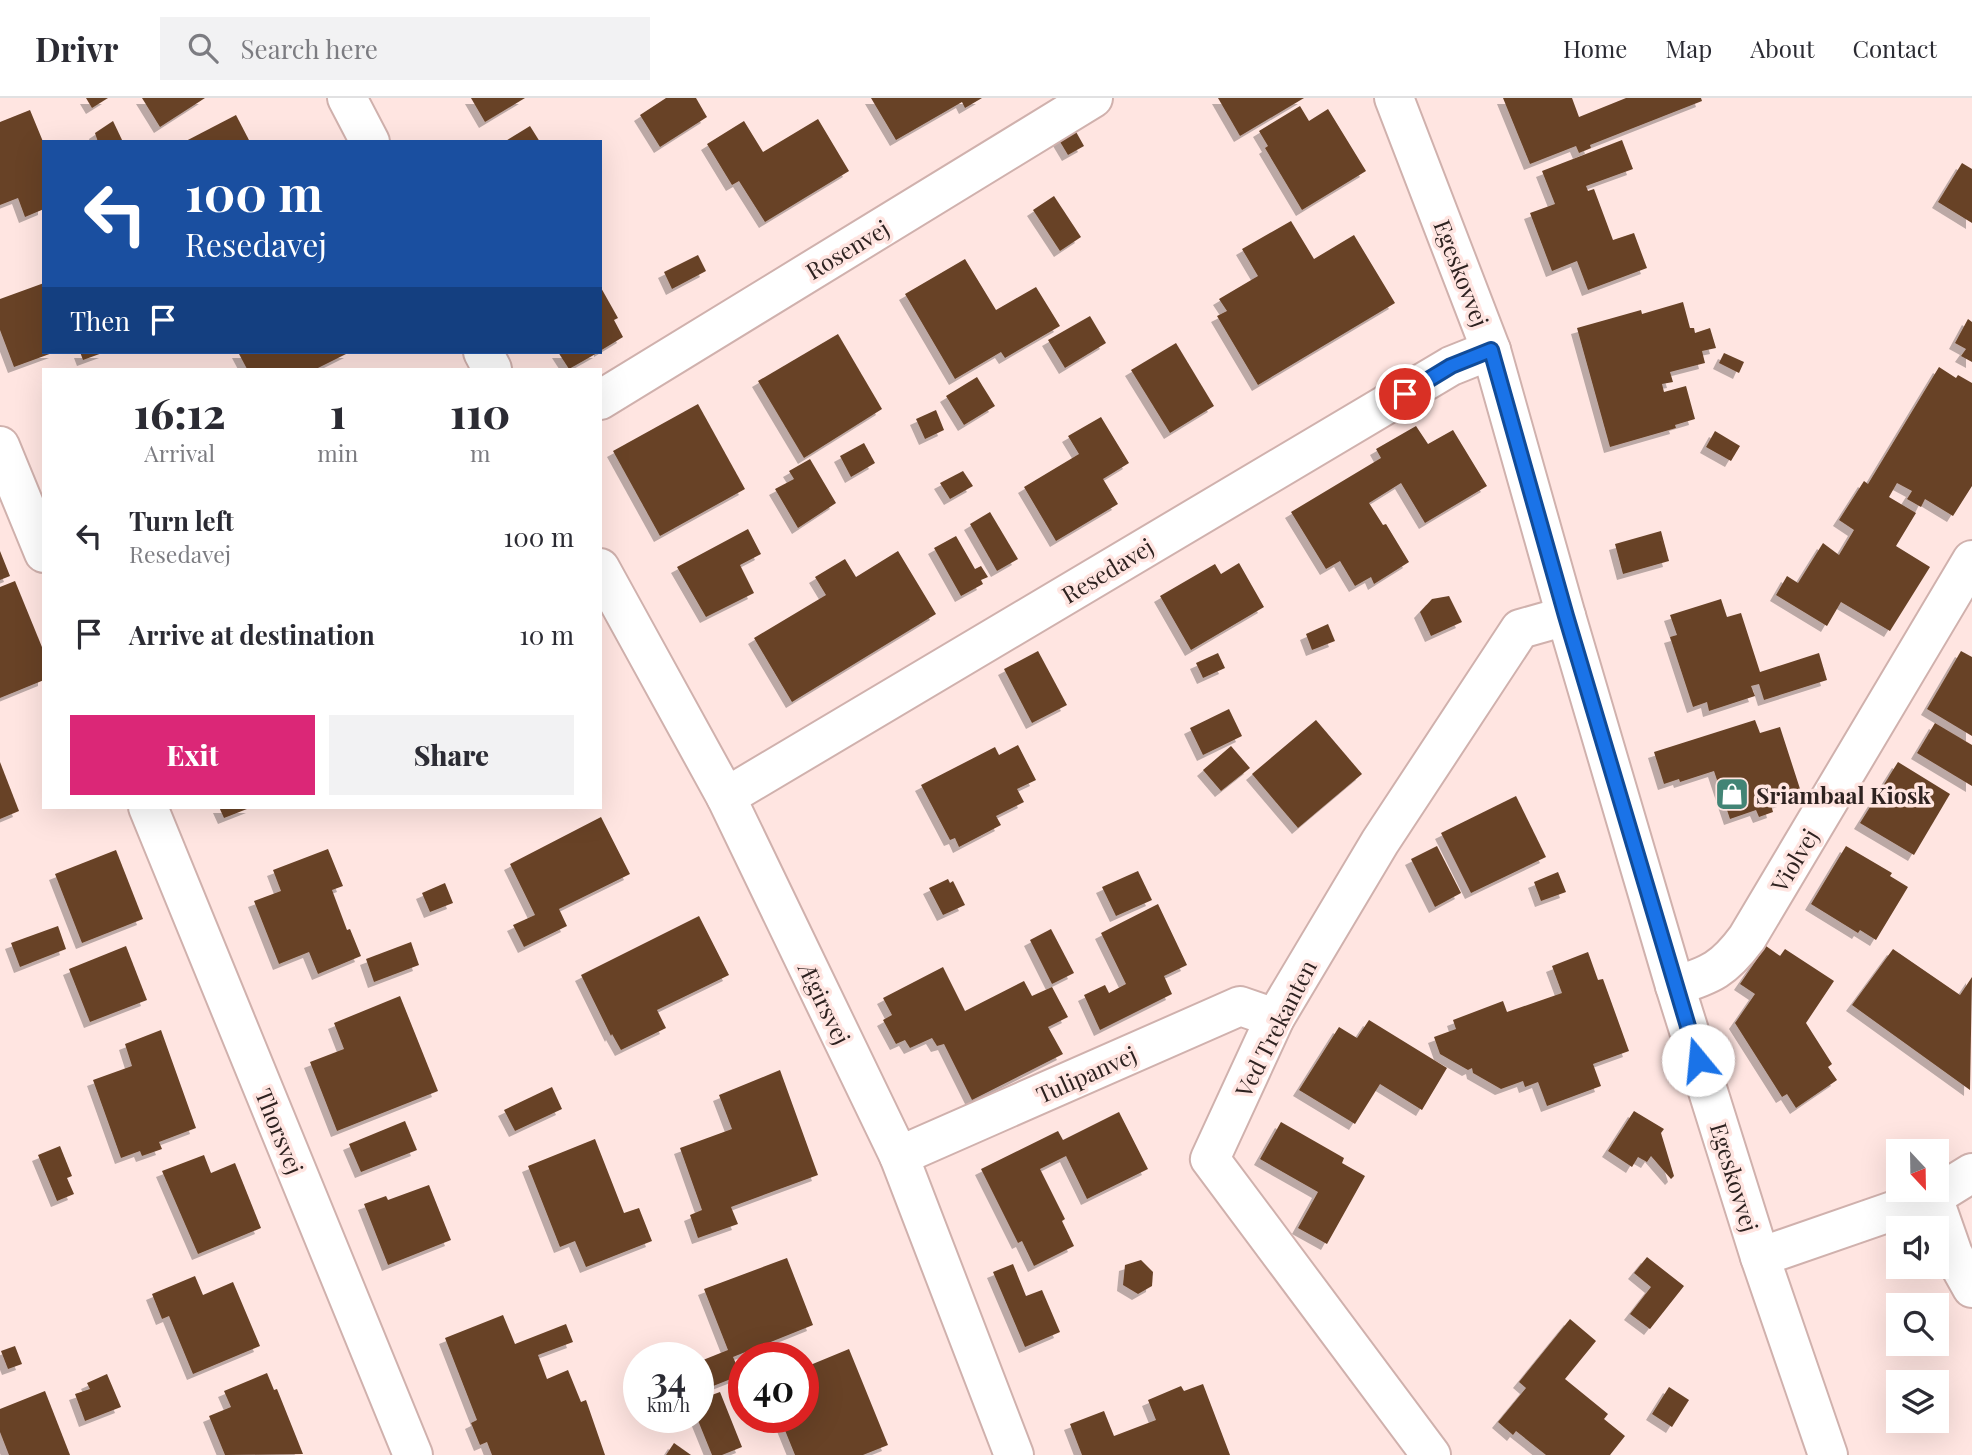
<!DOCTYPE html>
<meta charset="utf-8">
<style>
:root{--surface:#fff;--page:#f2f2f3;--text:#2b2b33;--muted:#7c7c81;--line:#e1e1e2;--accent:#db2777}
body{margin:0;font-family:"Playfair Display",serif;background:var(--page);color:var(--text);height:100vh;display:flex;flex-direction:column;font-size:26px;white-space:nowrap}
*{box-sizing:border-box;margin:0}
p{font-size:23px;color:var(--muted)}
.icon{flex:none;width:38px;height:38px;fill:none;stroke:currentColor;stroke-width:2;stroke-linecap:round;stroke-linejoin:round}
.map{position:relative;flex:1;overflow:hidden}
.sheet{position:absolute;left:42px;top:270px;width:560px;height:441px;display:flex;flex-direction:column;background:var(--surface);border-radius:0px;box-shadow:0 7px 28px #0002}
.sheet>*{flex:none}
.banner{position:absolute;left:42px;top:42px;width:560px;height:214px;border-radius:0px;box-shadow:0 7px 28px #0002;background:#1a4fa0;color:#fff;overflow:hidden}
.needle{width:46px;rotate:158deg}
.controls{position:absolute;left:1886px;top:1041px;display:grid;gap:14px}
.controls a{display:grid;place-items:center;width:63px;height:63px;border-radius:0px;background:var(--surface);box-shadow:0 7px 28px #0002;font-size:35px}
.speed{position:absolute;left:623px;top:1244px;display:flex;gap:14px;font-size:35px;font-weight:700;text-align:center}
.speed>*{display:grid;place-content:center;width:91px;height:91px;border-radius:50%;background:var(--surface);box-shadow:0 7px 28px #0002;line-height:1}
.speed small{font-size:18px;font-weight:400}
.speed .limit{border:10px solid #d22;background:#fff;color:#111}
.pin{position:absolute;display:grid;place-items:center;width:60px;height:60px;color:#fff;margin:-30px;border:4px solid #fff;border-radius:50%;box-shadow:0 2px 7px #0007}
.me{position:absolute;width:77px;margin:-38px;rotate:343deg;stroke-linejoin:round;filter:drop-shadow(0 0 5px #0008)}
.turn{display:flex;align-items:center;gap:24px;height:147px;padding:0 28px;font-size:32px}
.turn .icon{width:91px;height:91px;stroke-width:2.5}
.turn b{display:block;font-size:49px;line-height:60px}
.then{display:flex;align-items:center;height:66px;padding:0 28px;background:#0003;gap:14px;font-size:26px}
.eta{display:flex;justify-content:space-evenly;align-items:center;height:119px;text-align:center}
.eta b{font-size:42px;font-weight:800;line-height:49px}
.action{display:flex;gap:14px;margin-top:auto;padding:14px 28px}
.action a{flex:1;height:80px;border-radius:0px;background:var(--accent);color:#fff;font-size:28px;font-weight:800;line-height:80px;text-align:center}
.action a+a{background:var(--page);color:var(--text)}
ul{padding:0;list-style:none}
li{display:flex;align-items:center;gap:21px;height:98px;padding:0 28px}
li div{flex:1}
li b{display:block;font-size:26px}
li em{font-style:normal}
header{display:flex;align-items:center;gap:42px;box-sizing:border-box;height:98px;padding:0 35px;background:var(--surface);border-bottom:2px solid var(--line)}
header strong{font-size:33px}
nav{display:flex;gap:38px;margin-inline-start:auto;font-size:24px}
.search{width:490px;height:63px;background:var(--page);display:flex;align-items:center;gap:18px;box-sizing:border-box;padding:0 24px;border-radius:0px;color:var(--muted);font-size:26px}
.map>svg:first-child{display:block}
</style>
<header>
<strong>Drivr</strong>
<div class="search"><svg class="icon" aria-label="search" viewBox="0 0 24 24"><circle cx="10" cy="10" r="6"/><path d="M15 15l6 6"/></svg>Search here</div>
<nav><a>Home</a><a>Map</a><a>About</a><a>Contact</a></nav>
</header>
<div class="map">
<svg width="1972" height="1357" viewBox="0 0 1972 1357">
<defs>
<filter id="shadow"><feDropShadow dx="-6" dy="6" stdDeviation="0" flood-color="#0004"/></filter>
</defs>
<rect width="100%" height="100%" fill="#ffe5e1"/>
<g fill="#674227" filter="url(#shadow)">
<path d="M 86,0 L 108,0 L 92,10 Z"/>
<path d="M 142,0 L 205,0 L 160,29 Z"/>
<path d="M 471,0 L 525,0 L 485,24 Z"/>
<path d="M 666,0 L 696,0 L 707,19 L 660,49 L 640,17 Z"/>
<path d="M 871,0 L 982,0 L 965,10 L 962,4 L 896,42 Z"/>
<path d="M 1218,0 L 1304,0 L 1240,38 Z"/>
<path d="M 1503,0 L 1572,0 L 1579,19 L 1626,0 L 1701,0 L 1702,3 L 1590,47 L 1591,50 L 1579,55 L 1576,48 L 1530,66 Z"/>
<path d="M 1300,8 L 1309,23 L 1328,11 L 1366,73 L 1302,112 L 1265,50 L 1268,48 L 1259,33 Z"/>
<path d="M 30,12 L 44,46 L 44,111 L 25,119 L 18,100 L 0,107 L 0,24 Z"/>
<path d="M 236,17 L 250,44 L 184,44 Z"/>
<path d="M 818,21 L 849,73 L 765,124 L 739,83 L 732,87 L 707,46 L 744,23 L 763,54 Z"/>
<path d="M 113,23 L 123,44 L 98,44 L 95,35 Z"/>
<path d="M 530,28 L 540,44 L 504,44 Z"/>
<path d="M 1075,32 L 1084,48 L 1068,57 L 1059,42 Z"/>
<path d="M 1622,42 L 1633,71 L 1586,88 L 1588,93 L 1594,91 L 1613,142 L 1634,135 L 1647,170 L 1588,192 L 1577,163 L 1552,173 L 1530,115 L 1555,106 L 1542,73 Z"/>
<path d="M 1962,65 L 1972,71 L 1972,125 L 1938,104 Z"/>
<path d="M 1054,98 L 1081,139 L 1060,153 L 1033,112 Z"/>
<path d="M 1291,123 L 1314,161 L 1354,137 L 1395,205 L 1258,287 L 1217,218 L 1227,213 L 1219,201 L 1258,178 L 1242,151 Z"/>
<path d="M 698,157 L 706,173 L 672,191 L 664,174 Z"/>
<path d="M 965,161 L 996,212 L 1036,189 L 1060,228 L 1005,260 L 1001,254 L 955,281 L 905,196 Z"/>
<path d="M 44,185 L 44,254 L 55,254 L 14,269 L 0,232 L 0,201 Z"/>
<path d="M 600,188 L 618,220 L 614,222 L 623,239 L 600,253 Z"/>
<path d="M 1683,204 L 1690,230 L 1694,230 L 1695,235 L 1710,230 L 1716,250 L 1702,253 L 1705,265 L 1670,274 L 1673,284 L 1662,286 L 1664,294 L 1686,288 L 1695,321 L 1675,327 L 1676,330 L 1610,349 L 1577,230 L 1641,212 L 1642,216 Z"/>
<path d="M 1090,218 L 1106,245 L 1065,270 L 1048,242 Z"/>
<path d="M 1968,221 L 1972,224 L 1972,264 L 1961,258 L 1966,251 L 1955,245 Z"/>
<path d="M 838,236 L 882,311 L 804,360 L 758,283 Z"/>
<path d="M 1176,245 L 1214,308 L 1170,335 L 1131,272 Z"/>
<path d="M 80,254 L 105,254 L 83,262 Z"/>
<path d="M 238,254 L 350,254 L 316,271 L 247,271 Z"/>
<path d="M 558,254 L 599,254 L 569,271 Z"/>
<path d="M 1724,255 L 1744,264 L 1739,275 L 1719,265 Z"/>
<path d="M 1939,269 L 1956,280 L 1958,277 L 1972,285 L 1972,388 L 1953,418 L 1925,401 L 1921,409 L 1907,401 L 1912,393 L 1897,385 L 1889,399 L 1916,415 L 1896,448 L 1930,469 L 1890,533 L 1841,504 L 1827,528 L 1776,497 L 1787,478 L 1798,485 L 1823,445 L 1839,457 L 1854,432 L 1839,422 L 1864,383 L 1868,386 Z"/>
<path d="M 977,279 L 995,308 L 964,327 L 946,298 Z"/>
<path d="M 698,306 L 745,391 L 660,438 L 613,353 Z"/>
<path d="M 936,312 L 944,332 L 925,341 L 916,321 Z"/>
<path d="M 1101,319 L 1129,365 L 1103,381 L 1118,406 L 1056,443 L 1024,389 L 1079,356 L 1068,338 Z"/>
<path d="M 1416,328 L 1428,346 L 1453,332 L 1487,388 L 1425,425 L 1401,385 L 1369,405 L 1383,427 L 1386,426 L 1409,464 L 1374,486 L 1371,479 L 1355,488 L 1340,463 L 1326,471 L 1291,414 L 1381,360 L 1376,351 Z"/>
<path d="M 1715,333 L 1740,348 L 1731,363 L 1706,349 Z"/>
<path d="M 864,345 L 875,365 L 851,379 L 840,358 Z"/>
<path d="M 810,361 L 836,405 L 798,430 L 775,391 L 794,381 L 789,373 Z"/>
<path d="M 963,373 L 973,388 L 950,401 L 940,385 Z"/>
<path d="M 990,414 L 1018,461 L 997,473 L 970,426 Z"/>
<path d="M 748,431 L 761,456 L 740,467 L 754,495 L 706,519 L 677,469 Z"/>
<path d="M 1661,433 L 1669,463 L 1623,476 L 1615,446 Z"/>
<path d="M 956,438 L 975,471 L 981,468 L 988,479 L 981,482 L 983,486 L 961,498 L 934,450 Z"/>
<path d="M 0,453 L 10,478 L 0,482 Z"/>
<path d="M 898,453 L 936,516 L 792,604 L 754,540 L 826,497 L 815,479 L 845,461 L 856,479 Z"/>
<path d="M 1239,465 L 1264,509 L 1191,552 L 1160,498 L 1215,466 L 1221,476 Z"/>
<path d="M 15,483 L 44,554 L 44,582 L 0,600 L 0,489 Z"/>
<path d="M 1449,498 L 1462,524 L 1431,538 L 1420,514 L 1432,501 Z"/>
<path d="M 1721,501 L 1727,519 L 1741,515 L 1760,574 L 1819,555 L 1827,582 L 1764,602 L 1759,586 L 1751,588 L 1755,598 L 1709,613 L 1707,604 L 1693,609 L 1670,539 L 1677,537 L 1670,517 Z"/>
<path d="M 1328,526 L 1335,543 L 1312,552 L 1306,536 Z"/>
<path d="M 1038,553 L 1067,607 L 1032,625 L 1004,571 Z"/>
<path d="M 1961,553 L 1972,559 L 1972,638 L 1927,611 Z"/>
<path d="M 1218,555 L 1225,570 L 1203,580 L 1196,565 Z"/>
<path d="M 1229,611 L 1242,638 L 1203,657 L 1190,630 Z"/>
<path d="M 1316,622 L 1362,676 L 1298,730 L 1252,676 Z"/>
<path d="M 1755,622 L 1760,635 L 1780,629 L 1802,697 L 1771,707 L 1773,714 L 1759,719 L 1756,712 L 1730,721 L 1714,673 L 1680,684 L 1679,681 L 1664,686 L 1654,654 Z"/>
<path d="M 1935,625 L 1972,647 L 1972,688 L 1917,655 Z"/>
<path d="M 1018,647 L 1036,682 L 1017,691 L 1024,704 L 996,718 L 1001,727 L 959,749 L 955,740 L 950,742 L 921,687 L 995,649 L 999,657 Z"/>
<path d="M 1231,648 L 1250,670 L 1221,693 L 1203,672 Z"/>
<path d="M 0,664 L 19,713 L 0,721 Z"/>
<path d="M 1898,664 L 1950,696 L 1914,757 L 1860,725 Z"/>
<path d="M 1516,698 L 1546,759 L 1471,795 L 1441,735 Z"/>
<path d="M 219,709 L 252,709 L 224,720 Z"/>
<path d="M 601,719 L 630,776 L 559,811 L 567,828 L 524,849 L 513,827 L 535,817 L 510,766 Z"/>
<path d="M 1437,748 L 1461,795 L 1435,809 L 1411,761 Z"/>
<path d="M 1846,748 L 1892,775 L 1890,778 L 1908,789 L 1876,842 L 1860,832 L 1858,835 L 1811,806 Z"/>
<path d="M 328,751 L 343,788 L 332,792 L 347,832 L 350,831 L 361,858 L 318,876 L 309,854 L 279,866 L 254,803 L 281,793 L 273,772 Z"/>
<path d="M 116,752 L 143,821 L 82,845 L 55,776 Z"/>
<path d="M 1138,773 L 1152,802 L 1116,818 L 1102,789 Z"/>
<path d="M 1558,774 L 1566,794 L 1541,803 L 1534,784 Z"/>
<path d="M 948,781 L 950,785 L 953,783 L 965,807 L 943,817 L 929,790 Z"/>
<path d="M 445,785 L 453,805 L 430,814 L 422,795 Z"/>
<path d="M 1158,806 L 1187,867 L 1164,878 L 1172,896 L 1100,932 L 1084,897 L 1105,887 L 1109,895 L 1126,886 L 1101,835 Z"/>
<path d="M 699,818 L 729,877 L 657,912 L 666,930 L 621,952 L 612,936 L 611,938 L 581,877 Z"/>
<path d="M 58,828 L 66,851 L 20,869 L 11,845 Z"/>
<path d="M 1051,831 L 1074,875 L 1052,886 L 1030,842 Z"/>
<path d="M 411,844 L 419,867 L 374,884 L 366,861 Z"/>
<path d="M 126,848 L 147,902 L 90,924 L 69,871 Z"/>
<path d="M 1766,848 L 1780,858 L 1785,851 L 1834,883 L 1806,925 L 1832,966 L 1828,969 L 1837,982 L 1796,1010 L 1787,996 L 1782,999 L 1735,925 L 1755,896 L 1740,886 Z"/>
<path d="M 1893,851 L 1960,897 L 1972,879 L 1970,992 L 1852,907 Z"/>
<path d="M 1588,854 L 1598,882 L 1603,881 L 1629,953 L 1593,966 L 1601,988 L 1547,1008 L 1538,984 L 1525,989 L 1523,983 L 1501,991 L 1473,975 L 1472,970 L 1468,972 L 1440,956 L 1434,939 L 1456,931 L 1453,922 L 1503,903 L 1507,914 L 1562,895 L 1552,868 Z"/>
<path d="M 943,869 L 965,913 L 1024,883 L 1032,898 L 1052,889 L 1068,919 L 1048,929 L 1063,956 L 972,1002 L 944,946 L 937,948 L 932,940 L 910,950 L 905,942 L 896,946 L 883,922 L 892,917 L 883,900 Z"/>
<path d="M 400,898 L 438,993 L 337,1033 L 310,964 L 344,951 L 334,925 Z"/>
<path d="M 1369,922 L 1447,970 L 1422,1012 L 1380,986 L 1355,1026 L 1299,992 L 1339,929 L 1357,940 Z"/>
<path d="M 161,932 L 196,1030 L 159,1044 L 162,1051 L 142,1058 L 140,1053 L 121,1060 L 93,982 L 132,968 L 125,946 Z"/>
<path d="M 780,972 L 818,1077 L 731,1109 L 738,1126 L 698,1140 L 690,1117 L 702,1112 L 680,1050 L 732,1031 L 719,997 Z"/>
<path d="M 552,989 L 562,1011 L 515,1033 L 504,1012 Z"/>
<path d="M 1634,1013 L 1664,1031 L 1661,1035 L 1674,1078 L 1671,1081 L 1651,1058 L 1647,1064 L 1638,1059 L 1632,1069 L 1608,1053 Z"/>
<path d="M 1119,1014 L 1148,1071 L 1087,1101 L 1066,1058 L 1040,1071 L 1065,1121 L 1062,1123 L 1074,1148 L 1034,1168 L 1022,1143 L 1018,1145 L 981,1071 L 1058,1033 L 1063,1042 Z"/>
<path d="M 405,1023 L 417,1052 L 361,1074 L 349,1046 Z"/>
<path d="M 1281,1024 L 1344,1060 L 1342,1065 L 1365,1078 L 1327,1146 L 1298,1130 L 1318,1094 L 1260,1061 Z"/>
<path d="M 595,1041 L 624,1115 L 639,1110 L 652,1143 L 586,1169 L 575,1143 L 560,1149 L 528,1068 Z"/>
<path d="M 60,1048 L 72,1078 L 67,1080 L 74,1096 L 57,1103 L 38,1057 Z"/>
<path d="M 204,1057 L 211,1075 L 235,1065 L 261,1130 L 198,1156 L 162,1073 Z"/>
<path d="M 429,1087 L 451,1142 L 388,1167 L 364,1106 L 386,1098 L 388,1102 Z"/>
<path d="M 1647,1159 L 1684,1188 L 1650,1231 L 1630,1216 L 1651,1189 L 1634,1175 Z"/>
<path d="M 787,1160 L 813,1227 L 733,1259 L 741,1277 L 698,1294 L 698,1264 L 728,1252 L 704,1191 Z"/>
<path d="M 1141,1162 L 1153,1174 L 1152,1188 L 1138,1196 L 1123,1187 L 1125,1167 Z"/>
<path d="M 1013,1166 L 1026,1198 L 1042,1192 L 1060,1234 L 1025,1249 L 993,1174 Z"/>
<path d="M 195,1178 L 203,1197 L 233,1184 L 260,1248 L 193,1276 L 169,1218 L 162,1221 L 152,1196 Z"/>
<path d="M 503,1217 L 515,1246 L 566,1226 L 573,1244 L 538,1257 L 547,1281 L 568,1272 L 581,1304 L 586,1302 L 605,1357 L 492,1357 L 487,1344 L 480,1347 L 471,1325 L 477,1322 L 445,1240 Z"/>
<path d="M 1570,1221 L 1596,1243 L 1565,1281 L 1608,1316 L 1604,1321 L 1625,1338 L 1610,1357 L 1546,1357 L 1516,1333 L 1513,1337 L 1498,1324 L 1526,1290 L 1519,1284 Z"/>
<path d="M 15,1248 L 22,1266 L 8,1271 L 1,1253 Z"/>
<path d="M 688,1251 L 691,1260 L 665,1260 Z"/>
<path d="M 849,1251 L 888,1347 L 863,1357 L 795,1357 L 780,1320 L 803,1320 L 803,1270 Z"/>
<path d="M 267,1275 L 274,1292 L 277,1291 L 303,1356 L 225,1357 L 209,1318 L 231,1309 L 224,1293 Z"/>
<path d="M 107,1276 L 121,1309 L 85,1323 L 75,1296 L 90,1291 L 87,1285 Z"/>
<path d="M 1203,1286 L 1230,1357 L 1082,1357 L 1070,1326 L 1104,1313 L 1114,1338 L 1156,1322 L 1148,1302 L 1181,1288 L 1184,1293 Z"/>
<path d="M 1669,1289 L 1689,1302 L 1672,1329 L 1652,1316 Z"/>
<path d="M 45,1293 L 70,1357 L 9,1357 L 0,1334 L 0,1311 Z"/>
<path d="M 720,1294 L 742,1349 L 722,1357 L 712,1357 L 697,1320 L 698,1302 Z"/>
<path d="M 674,1345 L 691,1357 L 666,1357 Z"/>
</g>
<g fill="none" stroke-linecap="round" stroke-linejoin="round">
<g stroke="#d0b1ad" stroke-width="42">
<g id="street">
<path d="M 347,0 L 370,44"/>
<path d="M 483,254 L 492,271"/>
<path d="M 600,302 L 1093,0"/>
<path d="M 0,348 L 44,455"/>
<path d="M 600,470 L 726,699 L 899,1058 L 1014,1357"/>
<path d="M 726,699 L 1451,268 L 1491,252"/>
<path d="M 148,709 L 413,1357"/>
<path d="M 1675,888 C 1711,877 1724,871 1747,840 L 1972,462"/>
<path d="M 899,1058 L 1240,908 L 1275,920"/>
<path d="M 1933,1099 L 1953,1156 L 1972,1190"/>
<path d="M 1760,1159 L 1933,1099 L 1972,1075"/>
<path d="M 1431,1357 L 1210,1061 L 1275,920 L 1380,744 L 1520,531 L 1566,518"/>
</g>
</g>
<g stroke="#d0b1ad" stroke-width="42">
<path id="secondary" d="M 1394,0 L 1491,252 L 1566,518 L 1675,888 L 1760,1159 L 1828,1357"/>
</g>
<use href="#street" stroke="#fff" stroke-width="38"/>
<use href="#secondary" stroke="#fff" stroke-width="38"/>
</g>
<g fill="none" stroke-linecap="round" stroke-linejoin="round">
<g stroke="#114b97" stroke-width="18">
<path id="route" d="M 1405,296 L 1451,268 L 1491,252 L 1566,518 L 1698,962"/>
</g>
<use href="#route" stroke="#1a73e8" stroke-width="12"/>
</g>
<defs>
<g id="shop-square" transform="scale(1.75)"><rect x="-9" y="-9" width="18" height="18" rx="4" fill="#428475" stroke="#ffe5e1"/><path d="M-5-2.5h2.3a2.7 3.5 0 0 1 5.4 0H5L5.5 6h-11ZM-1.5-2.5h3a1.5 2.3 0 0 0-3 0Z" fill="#fff"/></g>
</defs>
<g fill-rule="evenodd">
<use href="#shop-square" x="1732" y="696"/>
</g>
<g text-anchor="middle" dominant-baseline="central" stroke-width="7" stroke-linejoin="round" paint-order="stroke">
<g font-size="23" fill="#2e2220" stroke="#ffe5e1">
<text transform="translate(847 151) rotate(-31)">Rosenvej</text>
<text transform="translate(1462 175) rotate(69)">Egeskovvej</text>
<text transform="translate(1107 472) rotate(-31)">Resedavej</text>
<text transform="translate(1794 762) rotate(-59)">Violvej</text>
<text transform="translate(825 905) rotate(64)">Ægirsvej</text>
<text transform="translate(1275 930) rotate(-63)">Ved Trekanten</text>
<text transform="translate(1086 976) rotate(-24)">Tulipanvej</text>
<text transform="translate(280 1033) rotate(68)">Thorsvej</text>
<text transform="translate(1735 1079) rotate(73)">Egeskovvej</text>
</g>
<g font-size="23" font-weight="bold" fill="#2e2220" stroke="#ffe5e1" text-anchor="start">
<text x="1756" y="696">Sriambaal Kiosk</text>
</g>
</g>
</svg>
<div class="controls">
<a><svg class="needle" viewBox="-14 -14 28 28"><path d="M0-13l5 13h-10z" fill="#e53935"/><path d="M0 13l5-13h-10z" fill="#7c7c81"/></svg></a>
<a><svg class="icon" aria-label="sound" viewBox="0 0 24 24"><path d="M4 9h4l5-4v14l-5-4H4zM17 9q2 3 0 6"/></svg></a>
<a><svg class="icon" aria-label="search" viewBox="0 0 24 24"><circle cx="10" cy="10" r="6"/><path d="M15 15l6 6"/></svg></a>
<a><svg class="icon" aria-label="layers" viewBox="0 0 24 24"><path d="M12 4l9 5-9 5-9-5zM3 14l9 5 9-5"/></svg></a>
</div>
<div class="speed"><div>34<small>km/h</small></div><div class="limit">40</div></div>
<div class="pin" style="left:1405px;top:296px;background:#d93025"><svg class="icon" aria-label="arrive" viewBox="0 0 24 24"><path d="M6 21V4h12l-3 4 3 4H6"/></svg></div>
<svg class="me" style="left:1698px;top:962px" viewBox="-20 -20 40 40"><circle r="19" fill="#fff"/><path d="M0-13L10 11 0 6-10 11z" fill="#1a73e8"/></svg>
<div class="banner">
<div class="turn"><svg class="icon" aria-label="left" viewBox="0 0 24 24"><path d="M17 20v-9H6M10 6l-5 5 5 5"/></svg><div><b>100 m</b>Resedavej</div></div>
<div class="then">Then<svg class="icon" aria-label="arrive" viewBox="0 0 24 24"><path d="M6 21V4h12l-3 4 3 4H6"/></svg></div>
</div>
<section class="sheet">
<div class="eta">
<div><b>16:12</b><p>Arrival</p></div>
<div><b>1</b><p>min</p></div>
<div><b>110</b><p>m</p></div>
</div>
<ul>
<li><svg class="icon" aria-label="left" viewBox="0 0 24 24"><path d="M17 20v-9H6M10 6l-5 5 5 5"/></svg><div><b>Turn left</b><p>Resedavej</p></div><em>100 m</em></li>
<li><svg class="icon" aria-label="arrive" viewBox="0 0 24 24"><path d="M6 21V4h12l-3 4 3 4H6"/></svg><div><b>Arrive at destination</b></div><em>10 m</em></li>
</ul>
<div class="action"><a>Exit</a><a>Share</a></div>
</section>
</div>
